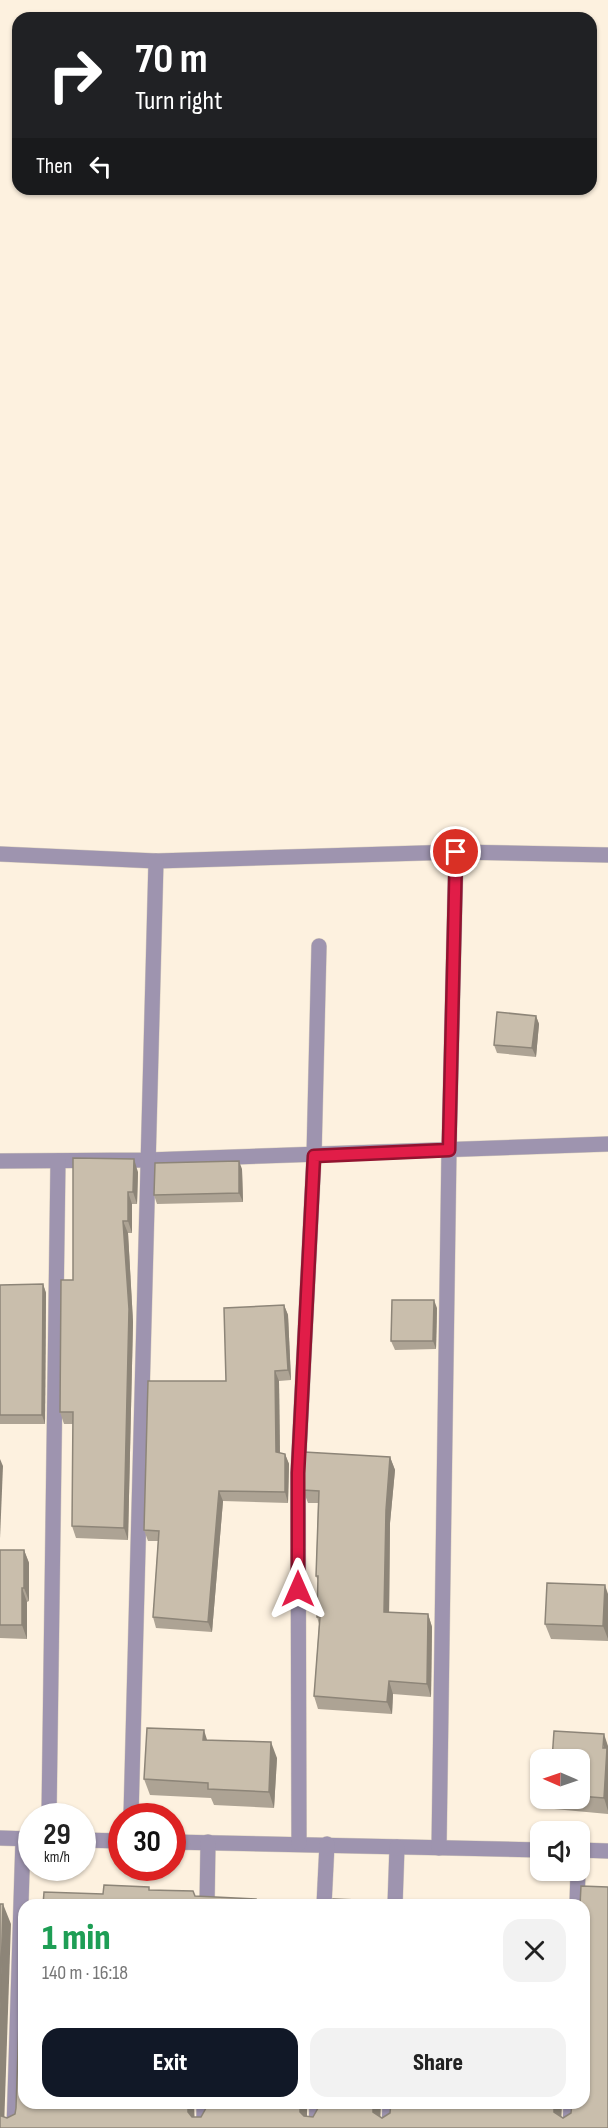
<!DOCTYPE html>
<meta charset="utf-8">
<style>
:root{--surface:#fff;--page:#f2f2f2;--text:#222;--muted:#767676;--accent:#111827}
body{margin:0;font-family:"Sofia Sans Condensed",sans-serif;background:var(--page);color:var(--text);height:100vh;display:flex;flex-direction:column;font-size:22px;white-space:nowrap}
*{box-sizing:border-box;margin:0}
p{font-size:20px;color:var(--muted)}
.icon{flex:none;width:33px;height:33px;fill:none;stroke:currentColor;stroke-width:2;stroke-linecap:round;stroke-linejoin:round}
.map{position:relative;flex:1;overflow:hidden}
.details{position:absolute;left:18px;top:1899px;width:572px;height:210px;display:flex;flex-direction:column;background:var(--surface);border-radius:18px;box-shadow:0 2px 4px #0004}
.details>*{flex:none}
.banner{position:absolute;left:12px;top:12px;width:585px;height:183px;border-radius:18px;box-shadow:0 2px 4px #0004;background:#202124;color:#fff;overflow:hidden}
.needle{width:39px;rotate:272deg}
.tools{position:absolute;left:530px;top:1749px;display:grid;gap:12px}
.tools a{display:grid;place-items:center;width:60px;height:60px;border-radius:12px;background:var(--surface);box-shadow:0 2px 4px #0004;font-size:30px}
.speed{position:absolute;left:18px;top:1803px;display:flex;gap:12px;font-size:30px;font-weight:700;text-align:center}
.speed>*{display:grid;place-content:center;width:78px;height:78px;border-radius:50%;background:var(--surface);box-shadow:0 2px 4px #0004;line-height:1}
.speed small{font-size:15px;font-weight:400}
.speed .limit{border:9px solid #d22;background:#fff;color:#111}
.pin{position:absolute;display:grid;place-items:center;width:51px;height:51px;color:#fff;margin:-26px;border:3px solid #fff;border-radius:50%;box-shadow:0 2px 6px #0007}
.me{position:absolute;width:66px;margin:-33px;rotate:0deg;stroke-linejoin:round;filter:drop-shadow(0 0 4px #0008)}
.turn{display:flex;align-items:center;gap:21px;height:126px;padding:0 24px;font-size:27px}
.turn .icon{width:78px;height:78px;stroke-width:2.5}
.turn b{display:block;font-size:42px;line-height:51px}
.then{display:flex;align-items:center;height:57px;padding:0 24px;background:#0003;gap:12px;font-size:22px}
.round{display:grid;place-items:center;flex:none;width:63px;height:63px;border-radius:18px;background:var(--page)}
.headline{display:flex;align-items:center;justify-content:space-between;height:102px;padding:0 24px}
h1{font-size:36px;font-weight:800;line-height:45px;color:#1e9e55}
.primary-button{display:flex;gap:12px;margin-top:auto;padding:12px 24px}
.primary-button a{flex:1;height:69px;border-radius:18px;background:var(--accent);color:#fff;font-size:24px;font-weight:800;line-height:69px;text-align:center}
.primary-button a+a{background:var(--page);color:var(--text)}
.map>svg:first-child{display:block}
</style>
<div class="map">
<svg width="608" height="2128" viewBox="0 0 608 2128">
<rect width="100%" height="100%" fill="#fdf1df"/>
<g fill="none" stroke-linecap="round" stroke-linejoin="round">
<g stroke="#d9cfbf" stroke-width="16">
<g id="minor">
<path d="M 0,854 L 156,861 L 456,852 L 608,855"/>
<path d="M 0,1161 L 148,1160 L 608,1144"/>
<path d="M 49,1816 L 58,1161"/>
<path d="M 131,1816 L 156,861"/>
<path d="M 0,1838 L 32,1839"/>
<path d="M 82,1840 L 122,1841"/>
<path d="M 172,1842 L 540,1850"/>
<path d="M 299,1843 L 298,1473 L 314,1156 L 319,946"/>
<path d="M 439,1848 L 449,1150 L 456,852"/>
<path d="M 579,1850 L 608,1851"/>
<path d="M 207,1905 L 208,1842"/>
<path d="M 324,1905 L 327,1844"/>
<path d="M 395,1905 L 397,1847"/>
<path d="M 577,1905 L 578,1870"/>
<path d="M 14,2128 L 23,1839"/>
<path d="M 204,2128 L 204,2103"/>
<path d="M 316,2128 L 317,2103"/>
<path d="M 389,2128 L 390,2103"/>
<path d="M 570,2128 L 571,2103"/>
</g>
</g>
<use href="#minor" stroke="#9e94af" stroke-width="15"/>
</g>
<g fill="#ada394">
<path d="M 536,1016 L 539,1024 L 536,1057 L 497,1053 L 494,1045 Z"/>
<path d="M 242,1169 L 243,1202 L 157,1204 L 154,1195 Z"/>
<path d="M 138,1172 L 137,1204 L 132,1204 L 132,1233 L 128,1233 L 133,1322 L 128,1540 L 76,1538 L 72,1526 L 73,1424 L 64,1424 L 60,1412 L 73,1280 Z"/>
<path d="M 43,1284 L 46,1293 L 45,1424 L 0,1424 L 0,1285 Z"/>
<path d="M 284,1305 L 288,1315 L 291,1380 L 279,1381 L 280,1453 L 285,1454 L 289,1464 L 288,1503 L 223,1501 L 212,1632 L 156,1628 L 153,1617 L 158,1541 L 148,1541 L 144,1530 L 226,1381 Z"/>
<path d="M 437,1308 L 436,1349 L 395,1350 L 391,1341 Z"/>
<path d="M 390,1457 L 395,1470 L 390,1523 L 389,1612 L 428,1614 L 432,1627 L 431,1697 L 393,1694 L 392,1714 L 318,1709 L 314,1696 L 319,1624 L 317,1617 L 318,1581 L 316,1576 L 318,1503 L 308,1503 L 303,1490 Z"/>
<path d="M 0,1550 L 24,1550 L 29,1563 L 29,1601 L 27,1602 L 27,1639 L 0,1638 Z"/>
<path d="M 608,1594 L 608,1641 L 551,1639 L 545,1624 Z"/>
<path d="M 207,1740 L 277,1758 L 274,1808 L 214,1805 L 211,1798 L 150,1795 L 144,1779 Z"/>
<path d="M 608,1746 L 608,1814 L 554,1809 L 550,1798 L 579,1798 L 579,1760 Z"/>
</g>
<g fill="#8d8578">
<path d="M 536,1016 L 539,1024 L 536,1057 L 532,1048 Z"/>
<path d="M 134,1159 L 138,1172 L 137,1204 L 133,1192 Z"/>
<path d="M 239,1161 L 242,1169 L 243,1202 L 239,1193 Z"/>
<path d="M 128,1192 L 132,1204 L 132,1233 L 128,1221 Z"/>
<path d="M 123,1221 L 128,1233 L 133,1322 L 128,1540 L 124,1528 Z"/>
<path d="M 43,1284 L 46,1293 L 45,1424 L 42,1415 Z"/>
<path d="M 434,1300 L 437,1308 L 436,1349 L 433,1341 Z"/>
<path d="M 284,1305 L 288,1315 L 291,1380 L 288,1370 Z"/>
<path d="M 275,1371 L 279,1381 L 280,1463 L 276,1452 Z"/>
<path d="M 285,1454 L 289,1464 L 288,1503 L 285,1492 Z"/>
<path d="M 390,1457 L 395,1470 L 390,1523 L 389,1624 L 384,1612 L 386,1510 Z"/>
<path d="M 0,1459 L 3,1466 L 0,1539 Z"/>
<path d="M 219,1491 L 223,1501 L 212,1632 L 208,1622 Z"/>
<path d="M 24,1550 L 29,1563 L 29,1601 L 24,1588 Z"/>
<path d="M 605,1585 L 608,1594 L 608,1639 L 603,1626 Z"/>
<path d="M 22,1588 L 27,1602 L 27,1639 L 22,1625 Z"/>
<path d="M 428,1614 L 432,1627 L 431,1697 L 427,1684 Z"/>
<path d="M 389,1681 L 393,1694 L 392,1714 L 387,1702 Z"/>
<path d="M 204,1730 L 209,1746 L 203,1740 Z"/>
<path d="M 604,1734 L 608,1746 L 608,1811 L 604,1798 Z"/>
<path d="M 271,1742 L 277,1758 L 274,1808 L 269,1792 Z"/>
<path d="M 3,1904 L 11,1924 L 4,2128 L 0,2116 L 0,2010 Z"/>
<path d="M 188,2103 L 194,2103 L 195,2128 L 188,2112 Z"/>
<path d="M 300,2103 L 307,2103 L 307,2128 L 300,2112 Z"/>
<path d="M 373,2103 L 381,2103 L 380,2128 L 373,2112 Z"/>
<path d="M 554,2103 L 562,2103 L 561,2128 L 554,2112 Z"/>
</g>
<g fill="#c9beac" stroke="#8d8578" stroke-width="1.5">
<path d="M 497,1012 L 536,1016 L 532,1048 L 494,1045 Z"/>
<path d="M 73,1158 L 134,1159 L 133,1192 L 128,1192 L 128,1221 L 123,1221 L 129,1309 L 124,1528 L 72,1526 L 73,1412 L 60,1412 L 61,1280 L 73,1280 Z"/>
<path d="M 239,1161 L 239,1193 L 154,1195 L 155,1163 Z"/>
<path d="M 43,1284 L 42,1415 L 0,1415 L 0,1285 Z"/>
<path d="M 392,1300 L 434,1300 L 433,1341 L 391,1341 Z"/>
<path d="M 284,1305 L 288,1370 L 275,1371 L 276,1452 L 285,1454 L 285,1492 L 219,1491 L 208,1622 L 153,1617 L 159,1531 L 144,1530 L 148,1381 L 226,1381 L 224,1308 Z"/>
<path d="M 304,1452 L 390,1457 L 386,1510 L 384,1612 L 428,1614 L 427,1684 L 389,1681 L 387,1702 L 314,1696 L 320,1617 L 317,1617 L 318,1576 L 316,1576 L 319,1491 L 303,1490 Z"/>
<path d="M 0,1550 L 24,1550 L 24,1588 L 22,1588 L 22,1625 L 0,1625 Z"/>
<path d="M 547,1583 L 605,1585 L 603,1626 L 545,1624 Z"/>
<path d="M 147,1728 L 204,1730 L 203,1740 L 271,1742 L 269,1792 L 208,1789 L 208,1783 L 144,1779 Z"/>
<path d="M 554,1731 L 604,1734 L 603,1748 L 607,1748 L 604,1798 L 579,1796 L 579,1760 L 552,1760 Z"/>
<path d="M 104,1885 L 149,1887 L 149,1890 L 193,1891 L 195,1896 L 256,1899 L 256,1905 L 43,1905 L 44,1892 L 103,1894 Z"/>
<path d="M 581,1886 L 608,1887 L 608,2128 L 0,2128 L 0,2114 L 1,2116 L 7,2118 L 15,2114 L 16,2108 L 23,1905 L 24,1905 L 24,2103 L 188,2103 L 188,2112 L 192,2117 L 201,2117 L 206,2108 L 206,2103 L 300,2103 L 300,2112 L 304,2116 L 313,2117 L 318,2108 L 318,2103 L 373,2103 L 373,2112 L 382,2118 L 390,2113 L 391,2103 L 554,2103 L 554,2112 L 563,2118 L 571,2113 L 572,2103 L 584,2103 L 584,1905 L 580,1905 Z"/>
<path d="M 333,1899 L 384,1901 L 417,1905 L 333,1905 Z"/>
<path d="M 0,1904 L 3,1904 L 0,2010 Z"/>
</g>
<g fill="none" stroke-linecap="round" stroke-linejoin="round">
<g stroke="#92132f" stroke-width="15">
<path id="route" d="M 298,1589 L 298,1473 L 314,1156 L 449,1150 L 456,852"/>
</g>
<use href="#route" stroke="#e11d48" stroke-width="10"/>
</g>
</svg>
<div class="tools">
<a><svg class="needle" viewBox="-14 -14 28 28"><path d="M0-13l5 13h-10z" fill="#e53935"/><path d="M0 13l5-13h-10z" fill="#767676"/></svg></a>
<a><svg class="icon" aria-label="sound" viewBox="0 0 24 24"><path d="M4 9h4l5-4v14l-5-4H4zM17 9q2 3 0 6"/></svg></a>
</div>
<div class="speed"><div>29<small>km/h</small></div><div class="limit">30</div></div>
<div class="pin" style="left:456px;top:852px;background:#d93025"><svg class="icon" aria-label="arrive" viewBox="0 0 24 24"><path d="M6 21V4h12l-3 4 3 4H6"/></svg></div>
<svg class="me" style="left:298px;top:1589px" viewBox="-20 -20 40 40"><path d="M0-17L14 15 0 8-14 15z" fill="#e11d48" stroke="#fff" stroke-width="4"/></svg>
<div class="banner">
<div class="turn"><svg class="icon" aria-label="right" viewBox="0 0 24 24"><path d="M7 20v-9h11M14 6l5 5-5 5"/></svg><div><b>70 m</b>Turn right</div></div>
<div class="then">Then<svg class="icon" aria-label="left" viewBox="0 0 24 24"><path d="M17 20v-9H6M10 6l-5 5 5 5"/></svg></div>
</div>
<section class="details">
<div class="headline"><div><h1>1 min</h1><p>140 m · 16:18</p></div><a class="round"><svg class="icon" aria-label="close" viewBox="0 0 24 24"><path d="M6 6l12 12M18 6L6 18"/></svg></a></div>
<div class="primary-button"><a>Exit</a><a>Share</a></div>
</section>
</div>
